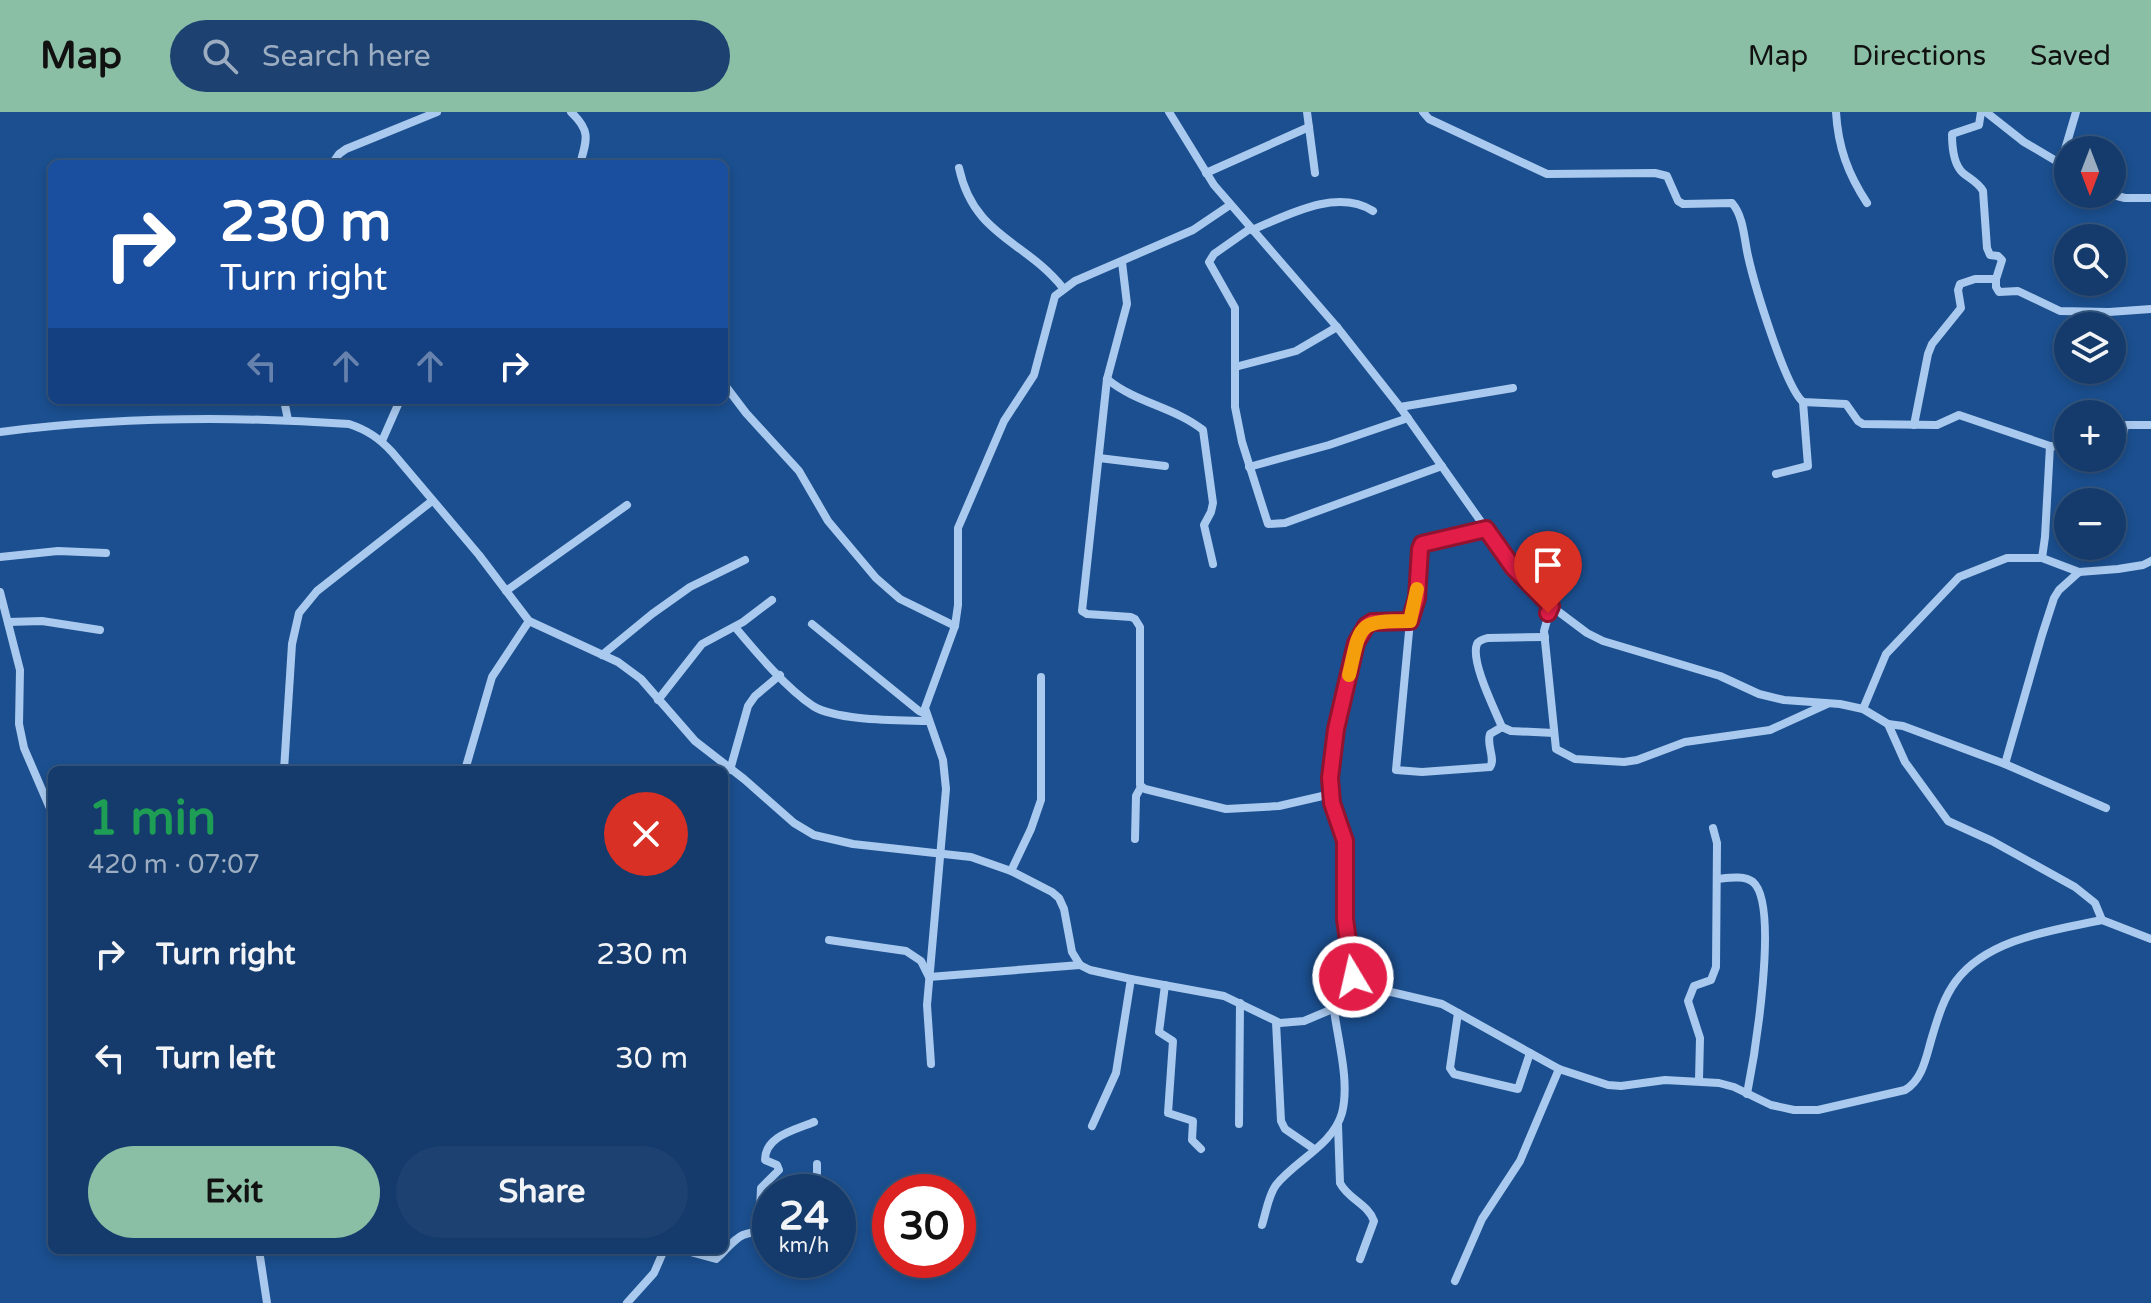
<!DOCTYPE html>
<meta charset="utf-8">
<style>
:root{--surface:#143b6b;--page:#1d4271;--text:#f1f3f6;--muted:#9dadc1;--line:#33557e;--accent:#8abfa5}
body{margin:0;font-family:"Varela Round",sans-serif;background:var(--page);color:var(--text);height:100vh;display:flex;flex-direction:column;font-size:30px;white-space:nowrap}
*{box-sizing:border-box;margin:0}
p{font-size:26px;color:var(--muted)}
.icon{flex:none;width:44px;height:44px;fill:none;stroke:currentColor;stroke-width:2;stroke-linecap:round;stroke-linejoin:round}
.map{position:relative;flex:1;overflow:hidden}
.drawer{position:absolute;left:48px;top:654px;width:680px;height:488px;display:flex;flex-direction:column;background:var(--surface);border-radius:12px;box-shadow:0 4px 12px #0003,0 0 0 2px var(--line)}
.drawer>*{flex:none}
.banner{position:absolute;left:48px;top:48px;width:680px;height:244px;border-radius:12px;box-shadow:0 4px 12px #0003,0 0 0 2px var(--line);background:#1a4fa0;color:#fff;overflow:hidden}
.needle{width:52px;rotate:180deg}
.fabs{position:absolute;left:2054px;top:24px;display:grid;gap:16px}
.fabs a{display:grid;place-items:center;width:72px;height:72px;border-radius:50%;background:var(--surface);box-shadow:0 4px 12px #0003,0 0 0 2px var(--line);font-size:40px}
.speed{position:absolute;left:752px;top:1062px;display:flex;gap:16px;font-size:40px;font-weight:700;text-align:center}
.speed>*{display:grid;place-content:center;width:104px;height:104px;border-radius:50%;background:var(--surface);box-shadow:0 4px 12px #0003,0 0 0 2px var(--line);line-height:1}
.speed small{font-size:20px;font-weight:400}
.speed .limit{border:12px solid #d22;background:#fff;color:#111}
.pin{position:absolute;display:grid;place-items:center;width:68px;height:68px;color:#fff;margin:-82px -34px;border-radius:50% 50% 50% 0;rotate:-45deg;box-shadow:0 0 8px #0007}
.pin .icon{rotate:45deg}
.me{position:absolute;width:88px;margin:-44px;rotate:351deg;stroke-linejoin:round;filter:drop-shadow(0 0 6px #0008)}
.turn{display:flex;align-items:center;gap:28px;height:168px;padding:0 40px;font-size:36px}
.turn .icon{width:104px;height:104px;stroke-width:2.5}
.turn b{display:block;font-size:56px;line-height:68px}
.lanes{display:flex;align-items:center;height:76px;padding:0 40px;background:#0003;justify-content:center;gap:40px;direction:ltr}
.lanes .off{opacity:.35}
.round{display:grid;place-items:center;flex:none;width:84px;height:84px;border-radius:42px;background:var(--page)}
.summary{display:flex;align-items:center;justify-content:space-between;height:136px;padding:0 40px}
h1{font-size:48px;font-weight:800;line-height:60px;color:#1e9e55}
.button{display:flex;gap:16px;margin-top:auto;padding:16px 40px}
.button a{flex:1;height:92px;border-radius:48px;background:var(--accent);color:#111;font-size:32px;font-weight:800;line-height:92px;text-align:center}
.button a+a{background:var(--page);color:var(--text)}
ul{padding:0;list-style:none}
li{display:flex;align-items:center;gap:24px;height:104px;padding:0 40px}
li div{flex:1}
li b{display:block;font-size:30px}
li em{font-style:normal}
header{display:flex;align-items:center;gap:48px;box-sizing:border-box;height:112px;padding:0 40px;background:var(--accent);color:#111}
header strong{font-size:38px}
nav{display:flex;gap:44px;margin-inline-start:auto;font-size:28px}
.search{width:560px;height:72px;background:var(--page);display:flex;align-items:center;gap:20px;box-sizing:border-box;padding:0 28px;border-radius:44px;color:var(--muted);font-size:30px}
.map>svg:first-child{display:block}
</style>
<header>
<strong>Map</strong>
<div class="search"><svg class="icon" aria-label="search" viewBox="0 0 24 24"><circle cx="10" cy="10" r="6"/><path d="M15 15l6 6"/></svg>Search here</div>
<nav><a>Map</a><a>Directions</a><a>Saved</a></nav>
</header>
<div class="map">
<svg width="2151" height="1191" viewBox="0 0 2151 1191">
<rect width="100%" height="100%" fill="#1b4f8f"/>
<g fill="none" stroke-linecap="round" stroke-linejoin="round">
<g stroke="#a9c9ee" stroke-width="8">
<path d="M 571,0 C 591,19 587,27 580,52"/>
<path d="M 1169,0 L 1214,73 L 1337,215 L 1400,295 L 1513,455 L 1551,494 L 1587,521 L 1603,529 L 1720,564 L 1759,582 L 1784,588 L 1840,592 L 1863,597 L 1888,612 L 1905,650 L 1948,709 L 1992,729 L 2075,775 L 2095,791 L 2102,808 L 2151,827"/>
<path d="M 1307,0 L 1315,61"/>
<path d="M 1423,0 L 1429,7 L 1547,62 L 1655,61 L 1667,64 L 1678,89 L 1683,92 L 1732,91 C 1744,105 1744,127 1748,144 C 1754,171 1785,275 1803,290 L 1846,292 L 1858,309 L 1863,312 L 1937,313 L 1959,303 L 2050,334 L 2045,425 L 2042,446 L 2007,446 L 1959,465 L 1886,542 L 1863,597"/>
<path d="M 1836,0 C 1838,35 1848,62 1867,91"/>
<path d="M 1986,0 L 2024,30 L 2068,56"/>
<path d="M 2061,51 L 2076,0"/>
<path d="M 332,52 L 339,42 L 346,37 L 437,0"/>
<path d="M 959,56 C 974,125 1025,128 1063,176"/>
<path d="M 1206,61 L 1309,15"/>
<path d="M 2109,82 L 2125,86 L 2151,86"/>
<path d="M 1251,116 L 1214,142 L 1209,150 L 1235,196 L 1235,295 L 1242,330 L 1268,412 L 1285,411 L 1442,354"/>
<path d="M 1252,118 C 1288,103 1336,76 1373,99"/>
<path d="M 1122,150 L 1127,192 L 1107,267 L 1082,499 L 1087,502 L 1131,505 L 1135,507 L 1140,515 L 1140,673 L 1145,677 L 1226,697 L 1279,694 L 1331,682"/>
<path d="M 1996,167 L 1996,175 L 1999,180 L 2018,179 L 2060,199 L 2109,200 L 2151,197"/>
<path d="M 1235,255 L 1296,239 L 1337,215"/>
<path d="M 1107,267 C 1136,291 1174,295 1203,318 L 1213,391 L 1211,400 L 1204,413 L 1213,452"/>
<path d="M 724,272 L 746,301 L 799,359 L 828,409 L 876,466 L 900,487 L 955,514"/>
<path d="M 284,288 L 288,308"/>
<path d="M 1400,295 L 1513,276"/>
<path d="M 1914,313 L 1928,242 L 1932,232 L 1961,196 L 1958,178 L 1960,172 L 1975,167 L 1996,167 L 2002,148 L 1998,144 L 1990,143 L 1987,136 L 1983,79 C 1978,70 1970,67 1963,61 C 1953,52 1952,35 1952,22 L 1979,13 L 1981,0"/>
<path d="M 0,320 C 116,305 233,304 349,312 C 367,318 379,326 392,340 L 479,443 L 529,509 L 618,550 L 641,567 L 695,629 L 744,667 L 794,711 L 814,723 L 853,732 L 971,745 L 1011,759 L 1052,780 L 1059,786 L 1064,797 L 1072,840 L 1080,853 L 1090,858 L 1131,867 L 1224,884 L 1280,911 L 1304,909 L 1366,883 L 1391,880 L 1442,892 L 1559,957 L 1608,973 L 1621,974 L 1665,968 L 1719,971 L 1734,975 L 1771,993 L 1794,998 L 1818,998 L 1905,978 C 1923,967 1926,945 1932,925 C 1938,905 1944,885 1956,869 C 1988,826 2055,818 2102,808"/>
<path d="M 382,329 L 400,288"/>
<path d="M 2112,333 L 2122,329 L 2125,313 L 2151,313"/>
<path d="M 2050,334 L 2068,335"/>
<path d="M 1099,346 L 1165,354"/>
<path d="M 1249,355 L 1329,333 L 1408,306"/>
<path d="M 1776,362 L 1808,354 L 1803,290"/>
<path d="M 0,445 L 58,439 L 106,441"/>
<path d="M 2042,446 L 2079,460"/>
<path d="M 506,479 L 627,393"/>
<path d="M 0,480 L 20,558 L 19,612 L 24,636 L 52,701"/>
<path d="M 1551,494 L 1544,519 L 1556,637 L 1575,647 L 1624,650 L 1637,648 L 1685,630 L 1770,618 L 1827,592"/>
<path d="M 1410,509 L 1396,658 L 1422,660 L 1490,655 C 1496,647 1486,633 1490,622 L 1502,615"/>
<path d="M 8,510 L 42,509 L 100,518"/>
<path d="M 812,512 L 919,599 L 925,602"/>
<path d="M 735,515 C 756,540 786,576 813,594 C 837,609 899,608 928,609"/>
<path d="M 1545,525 L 1488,526 C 1484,527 1479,528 1477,532 C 1470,549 1495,598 1502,615 L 1511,619 L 1554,621"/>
<path d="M 602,543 L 652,502 L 690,475 L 745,448"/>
<path d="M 658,588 L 702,532 L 743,510 L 772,488"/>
<path d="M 1888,612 L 1903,614 L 2005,652 L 2106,696"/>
<path d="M 2005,652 L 2042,523 L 2054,486 L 2059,478 L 2079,460 L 2118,457 L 2143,453 L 2151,449"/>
<path d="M 284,658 L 292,532 L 299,501 L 317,479 L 432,389"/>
<path d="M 465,658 L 492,565 L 529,509"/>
<path d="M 730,658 L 748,594 L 755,584 L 780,563"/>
<path d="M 1135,727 L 1136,684 L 1141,675"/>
<path d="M 1011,759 L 1031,717 L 1041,688 L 1041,565"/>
<path d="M 1717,767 C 1728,766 1744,763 1753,770 C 1780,793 1754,947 1747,982"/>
<path d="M 829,828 L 906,839 L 921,849 L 929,865 L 1080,853"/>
<path d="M 1165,873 L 1159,920 L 1173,929 L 1168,1001 L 1193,1009 L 1192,1028 L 1201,1037"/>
<path d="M 1359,886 C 1342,836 1349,786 1345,735 C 1344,716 1331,698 1330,677 C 1329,651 1349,525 1368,512 C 1378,506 1399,509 1410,509 L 1417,486 L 1420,437 L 1422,432 L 1486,417"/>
<path d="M 1458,901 L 1450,956 L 1454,962 L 1518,977 L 1530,941"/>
<path d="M 1276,910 L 1281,1009 L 1285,1017 L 1314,1037"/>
<path d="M 931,952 L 927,893 L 946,677 L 943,648 L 925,596 L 955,514 L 958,493 L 958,416 L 1004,309 L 1034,263 L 1055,184 L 1075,169 L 1193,118 L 1230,93"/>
<path d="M 1699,968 L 1700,926 L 1688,889 L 1694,874 L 1711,868 L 1716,855 L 1717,731 L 1713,716"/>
<path d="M 1239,1012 L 1240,891"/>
<path d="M 1338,1013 L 1340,1071 C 1348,1087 1368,1092 1374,1109 L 1360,1147"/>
<path d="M 1092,1014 L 1116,961 L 1131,867"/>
<path d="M 805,1080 L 817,1062 L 817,1052"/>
<path d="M 1262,1113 C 1266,1101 1268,1084 1276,1073 C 1296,1048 1333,1033 1342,1001 C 1350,970 1338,929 1334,898"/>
<path d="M 759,1120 L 761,1076 L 779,1058 L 777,1053 L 765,1048 C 765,1024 795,1018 814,1010"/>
<path d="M 259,1138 L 267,1191"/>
<path d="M 683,1138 L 716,1147 C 725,1140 732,1128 743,1123 C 753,1119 761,1121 770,1113"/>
<path d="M 1455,1169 L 1482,1107 L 1520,1049 L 1559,957"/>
<path d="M 627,1191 L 654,1161 L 664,1138"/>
</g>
</g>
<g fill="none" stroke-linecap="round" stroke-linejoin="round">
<g stroke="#92132f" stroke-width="20">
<path id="route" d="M 1353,865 L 1345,807 L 1345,729 L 1332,691 L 1330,666 L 1336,617 L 1356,531 L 1366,514 L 1372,510 L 1410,509 L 1417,486 L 1420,437 L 1422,432 L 1486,417 L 1513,455 L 1551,494 L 1548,501"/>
</g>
<use href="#route" stroke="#e11d48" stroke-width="14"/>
<path stroke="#f59e0b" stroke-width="14" d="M 1349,563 C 1361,512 1356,509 1410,509 L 1417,477"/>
</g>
</svg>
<div class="fabs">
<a><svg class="needle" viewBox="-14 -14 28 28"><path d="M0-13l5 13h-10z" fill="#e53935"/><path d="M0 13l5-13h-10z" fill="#9dadc1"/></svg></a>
<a><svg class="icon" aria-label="search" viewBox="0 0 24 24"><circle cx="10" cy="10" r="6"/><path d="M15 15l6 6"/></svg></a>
<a><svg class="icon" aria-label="layers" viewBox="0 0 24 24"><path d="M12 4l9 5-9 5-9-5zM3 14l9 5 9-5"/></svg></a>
<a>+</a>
<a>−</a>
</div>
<div class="speed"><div>24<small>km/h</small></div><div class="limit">30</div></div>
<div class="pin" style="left:1548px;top:501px;background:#d93025"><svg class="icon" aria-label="arrive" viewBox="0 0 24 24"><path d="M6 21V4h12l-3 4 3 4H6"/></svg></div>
<svg class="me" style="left:1353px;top:865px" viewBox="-20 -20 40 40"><circle r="17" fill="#e11d48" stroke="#fff" stroke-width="3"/><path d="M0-11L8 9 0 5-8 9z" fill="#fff"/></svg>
<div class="banner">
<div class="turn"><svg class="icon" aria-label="right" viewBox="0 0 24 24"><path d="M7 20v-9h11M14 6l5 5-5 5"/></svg><div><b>230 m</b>Turn right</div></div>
<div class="lanes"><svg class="icon off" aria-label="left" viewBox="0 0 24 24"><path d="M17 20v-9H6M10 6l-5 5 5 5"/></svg><svg class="icon off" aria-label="ahead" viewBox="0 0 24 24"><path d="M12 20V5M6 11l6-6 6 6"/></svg><svg class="icon off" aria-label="ahead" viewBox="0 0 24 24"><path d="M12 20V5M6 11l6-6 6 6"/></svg><svg class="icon" aria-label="right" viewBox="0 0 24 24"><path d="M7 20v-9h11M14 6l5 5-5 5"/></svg></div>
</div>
<section class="drawer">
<div class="summary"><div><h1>1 min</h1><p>420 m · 07:07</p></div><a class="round" style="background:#d93025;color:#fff"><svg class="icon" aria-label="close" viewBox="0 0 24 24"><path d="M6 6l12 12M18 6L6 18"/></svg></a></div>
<ul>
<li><svg class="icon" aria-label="right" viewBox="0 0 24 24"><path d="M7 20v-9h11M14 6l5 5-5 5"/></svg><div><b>Turn right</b></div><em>230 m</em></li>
<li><svg class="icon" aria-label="left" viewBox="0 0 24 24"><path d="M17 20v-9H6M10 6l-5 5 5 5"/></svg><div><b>Turn left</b></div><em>30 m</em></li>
</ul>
<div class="button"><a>Exit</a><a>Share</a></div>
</section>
</div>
